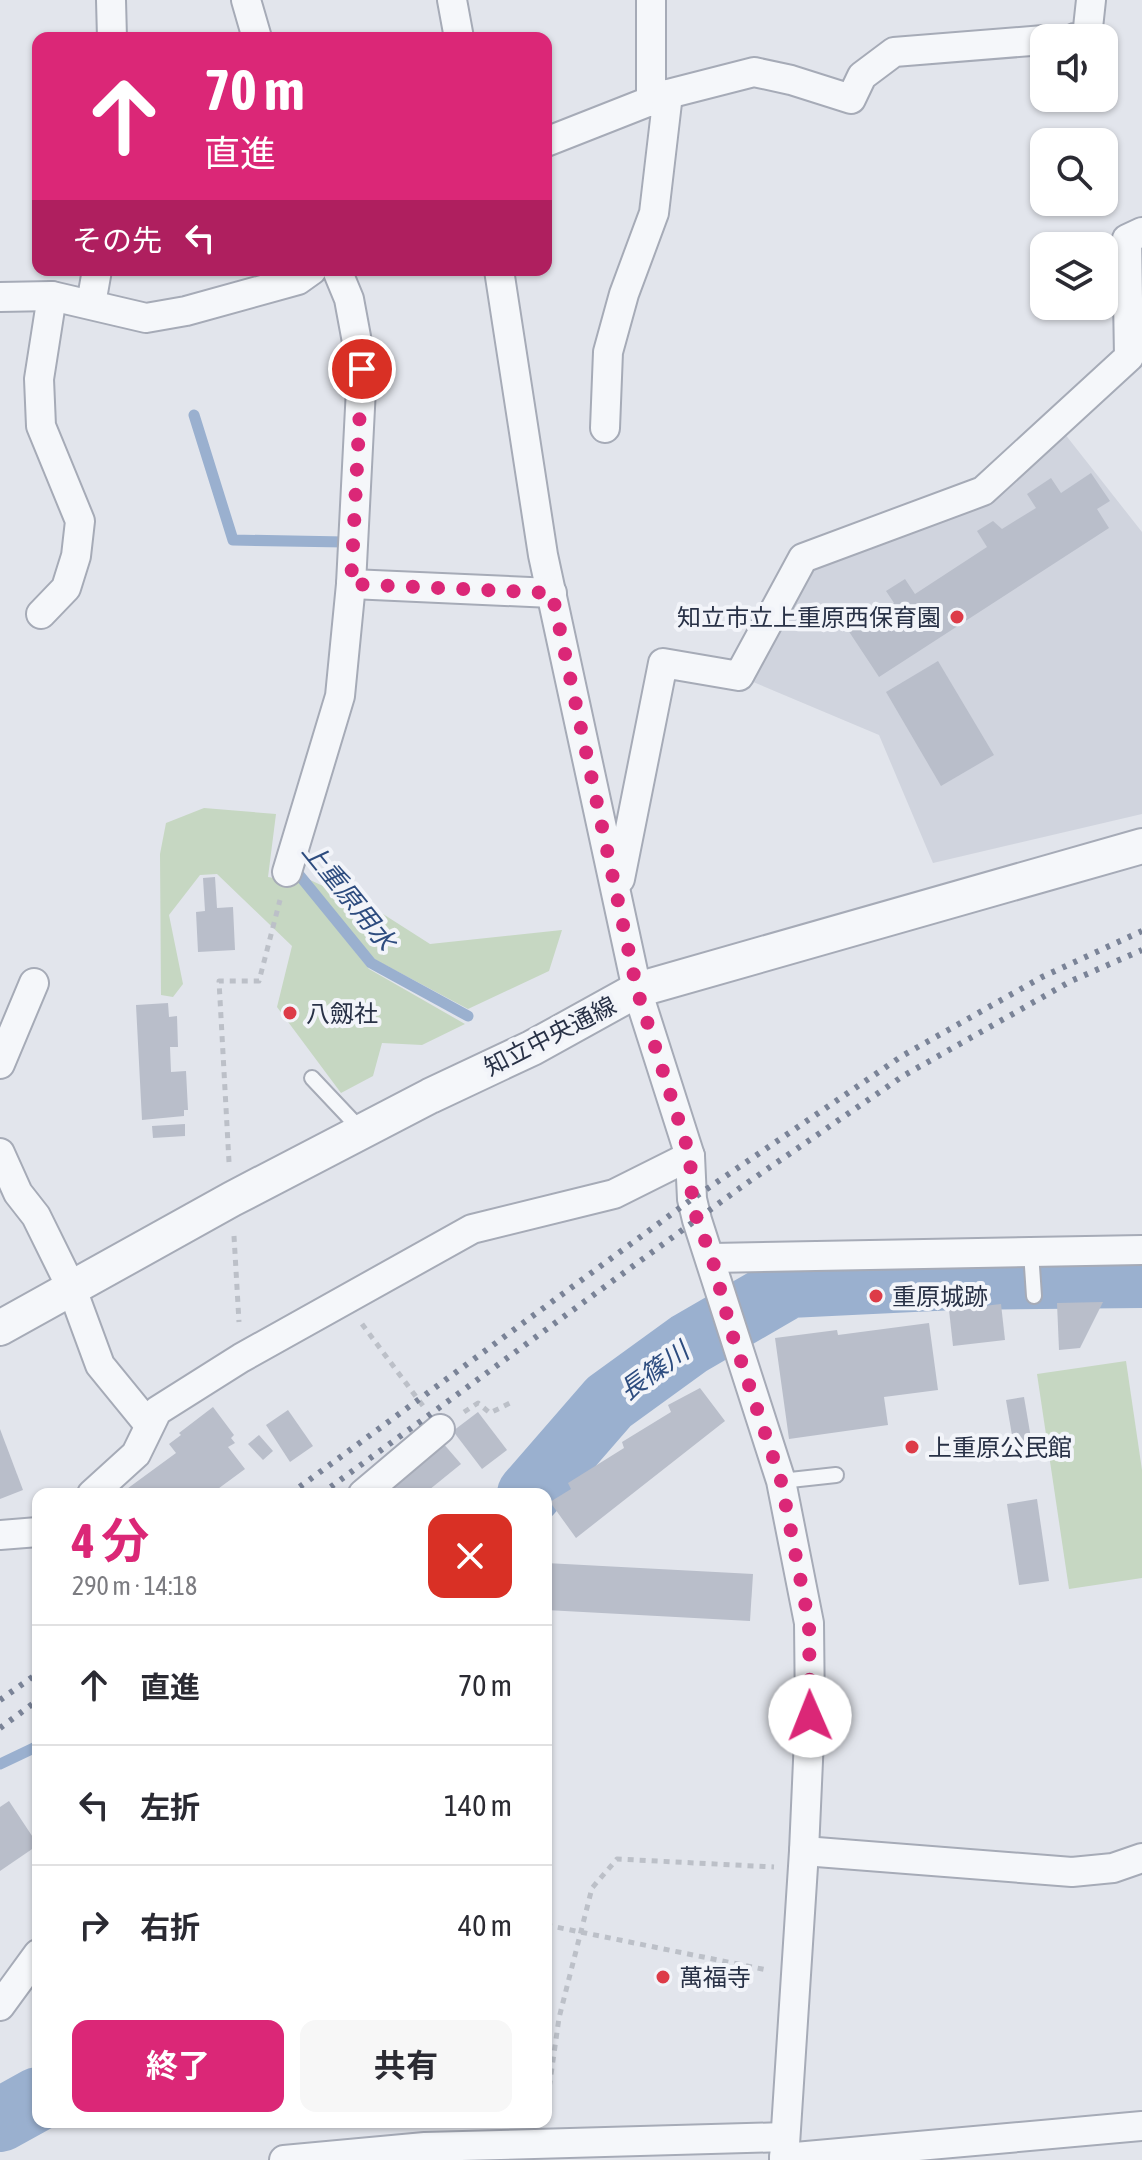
<!DOCTYPE html>
<html lang="ja">
<meta charset="utf-8">
<style>
:root{--surface:#fff;--page:#f7f7f7;--text:#2b2b33;--muted:#7c7c81;--line:#e1e1e2;--accent:#db2777}
body{margin:0;font-family:"Asap Condensed","Noto Sans JP",sans-serif;background:var(--page);color:var(--text);height:100vh;display:flex;flex-direction:column;font-size:30px;white-space:nowrap}
*{box-sizing:border-box;margin:0}
p{font-size:26px;color:var(--muted)}
.icon{flex:none;width:44px;height:44px;fill:none;stroke:currentColor;stroke-width:2;stroke-linecap:round;stroke-linejoin:round}
.map{position:relative;flex:1;overflow:hidden}
.drawer{position:absolute;left:32px;top:1488px;width:520px;height:640px;display:flex;flex-direction:column;background:var(--surface);border-radius:16px;box-shadow:0 2px 6px #0004}
.drawer>*{flex:none}
.guide{position:absolute;left:32px;top:32px;width:520px;height:244px;border-radius:16px;box-shadow:0 2px 6px #0004;background:#db2777;color:#fff;overflow:hidden}
.buttons{position:absolute;left:1030px;top:24px;display:grid;gap:16px}
.buttons a{display:grid;place-items:center;width:88px;height:88px;border-radius:16px;background:var(--surface);box-shadow:0 2px 6px #0004;font-size:40px}
.pin{position:absolute;display:grid;place-items:center;width:68px;height:68px;color:#fff;margin:-34px;border:4px solid #fff;border-radius:50%;box-shadow:0 2px 8px #0007}
.me{position:absolute;width:88px;margin:-44px;rotate:359deg;stroke-linejoin:round;filter:drop-shadow(0 0 6px #0008)}
.turn{display:flex;align-items:center;gap:28px;height:168px;padding:0 40px;font-size:36px}
.turn .icon{width:104px;height:104px;stroke-width:2.5}
.turn b{display:block;font-size:56px;line-height:68px}
.then{display:flex;align-items:center;height:76px;padding:0 40px;background:#0003;gap:16px;font-size:30px}
.round{display:grid;place-items:center;flex:none;width:84px;height:84px;border-radius:16px;background:var(--page)}
.headline{display:flex;align-items:center;justify-content:space-between;height:136px;padding:0 40px}
h1{font-size:48px;font-weight:700;line-height:60px;color:var(--accent)}
.action{display:flex;gap:16px;margin-top:auto;padding:16px 40px}
.action a{flex:1;height:92px;border-radius:16px;background:var(--accent);color:#fff;font-size:32px;font-weight:700;line-height:92px;text-align:center}
.action a+a{background:var(--page);color:var(--text)}
ul{padding:0;list-style:none}
li{display:flex;align-items:center;gap:24px;height:120px;padding:0 40px;border-top:2px solid var(--line)}
li div{flex:1}
li b{display:block;font-size:30px}
li em{font-style:normal}
.map>svg:first-child{display:block}
</style>
<div class="map">
<svg width="1142" height="2160" viewBox="0 0 1142 2160">
<rect width="100%" height="100%" fill="#e2e5ec"/>
<path fill="#d0d4de" d="M 1057,424 L 1142,532 L 1142,814 L 933,863 L 879,735 L 739,676 L 803,558 L 983,491 Z"/>
<g fill="#c6d7c2">
<path d="M 204,808 L 276,814 L 268,877 L 299,882 L 369,969 L 465,1024 L 422,1045 L 382,1043 L 373,1076 L 341,1093 L 277,1007 L 292,946 L 217,874 L 200,875 L 169,915 L 183,984 L 173,997 L 161,995 L 160,854 L 166,823 Z"/>
<path d="M 308,879 L 383,914 L 430,944 L 562,930 L 549,971 L 468,1009 L 374,959 Z"/>
<path d="M 1126,1361 L 1142,1470 L 1142,1578 L 1069,1589 L 1037,1374 Z"/>
</g>
<g fill="none" stroke-linecap="round" stroke-linejoin="round">
<g stroke="#9ab0cf" stroke-width="11">
<path d="M 194,415 L 233,540 L 345,542"/>
<path d="M 291,865 L 371,963 L 468,1016"/>
<path d="M 0,1764 L 38,1746"/>
</g>
<g stroke="#9ab0cf" stroke-width="64">
<path d="M 529,1494 L 609,1402 L 689,1344 L 789,1286 L 954,1278 L 1142,1276"/>
<path d="M 0,2120 L 38,2099"/>
</g>
</g>
<g fill="#b9beca">
<path d="M 1091,473 L 1110,501 L 1097,509 L 1109,528 L 879,677 L 840,618 L 849,612 L 858,626 L 894,603 L 886,591 L 905,579 L 915,594 L 987,547 L 977,531 L 993,521 L 1002,529 L 1036,508 L 1027,494 L 1051,478 L 1061,493 Z"/>
<path d="M 938,661 L 994,755 L 941,786 L 886,692 Z"/>
<path d="M 215,877 L 217,908 L 233,907 L 235,950 L 198,952 L 196,912 L 205,911 L 203,878 Z"/>
<path d="M 168,1003 L 169,1017 L 177,1016 L 178,1047 L 170,1047 L 171,1072 L 186,1071 L 188,1110 L 184,1110 L 184,1116 L 142,1120 L 136,1005 Z"/>
<path d="M 185,1124 L 185,1136 L 153,1138 L 152,1126 Z"/>
<path d="M 1103,1302 L 1080,1348 L 1059,1350 L 1057,1303 Z"/>
<path d="M 1001,1304 L 1005,1340 L 953,1346 L 949,1310 Z"/>
<path d="M 929,1323 L 938,1390 L 884,1397 L 888,1425 L 789,1439 L 775,1338 L 837,1330 L 838,1335 Z"/>
<path d="M 700,1388 L 725,1421 L 576,1538 L 550,1502 L 571,1489 L 568,1483 L 624,1448 L 622,1442 L 671,1412 L 668,1405 Z"/>
<path d="M 1024,1397 L 1032,1444 L 1014,1447 L 1006,1400 Z"/>
<path d="M 213,1407 L 234,1435 L 231,1438 L 235,1443 L 228,1447 L 245,1469 L 211,1494 L 120,1494 L 176,1453 L 169,1444 L 181,1435 L 179,1433 Z"/>
<path d="M 288,1410 L 313,1446 L 290,1462 L 266,1425 Z"/>
<path d="M 478,1412 L 507,1450 L 482,1469 L 453,1431 Z"/>
<path d="M 0,1429 L 23,1490 L 0,1499 Z"/>
<path d="M 259,1435 L 273,1451 L 263,1460 L 248,1444 Z"/>
<path d="M 442,1442 L 461,1464 L 424,1494 L 379,1494 Z"/>
<path d="M 1037,1499 L 1049,1581 L 1019,1585 L 1007,1504 Z"/>
<path d="M 546,1563 L 753,1574 L 750,1621 L 546,1610 Z"/>
<path d="M 9,1801 L 38,1845 L 0,1871 L 0,1807 Z"/>
</g>
<g fill="none" stroke-linecap="round" stroke-linejoin="round">
<g stroke="#a6abb7" stroke-width="18">
<g id="service">
<path d="M 312,1078 L 362,1131"/>
<path d="M 1031,1252 L 1034,1296"/>
<path d="M 781,1481 L 836,1475"/>
</g>
</g>
<g stroke="#a6abb7" stroke-width="32">
<g id="minor">
<path d="M 111,0 L 112,38"/>
<path d="M 246,0 L 257,38"/>
<path d="M 452,0 L 459,38"/>
<path d="M 1075,38 L 1087,37 L 1091,0"/>
<path d="M 651,102 L 651,0"/>
<path d="M 546,142 L 668,94 L 754,72 L 791,80 L 851,99 L 862,76 L 894,52 L 1044,40"/>
<path d="M 499,270 L 543,555 L 637,990 L 690,1156 L 692,1199 L 697,1220 L 781,1481 L 809,1623 L 810,1716 L 804,1851 L 784,2160"/>
<path d="M 0,297 L 52,296 L 146,318 L 186,311 L 298,280 L 312,270"/>
<path d="M 91,304 L 97,270"/>
<path d="M 605,428 L 608,352 L 624,294 L 654,213 L 668,94"/>
<path d="M 351,584 L 552,593"/>
<path d="M 41,614 L 66,588 L 76,556 L 80,521 L 41,426 L 39,379 L 52,296"/>
<path d="M 287,872 L 340,696 L 351,584 L 362,369 L 349,299 L 337,270"/>
<path d="M 620,879 L 663,663 L 739,676 L 803,558 L 983,491 L 1129,357 L 1127,239 L 1142,232"/>
<path d="M 0,1064 L 34,983"/>
<path d="M 0,1153 L 18,1193 L 36,1216 L 72,1289 L 100,1365 L 149,1425"/>
<path d="M 712,1258 L 1142,1250"/>
<path d="M 92,1494 L 136,1454 L 157,1411 L 241,1358 L 472,1229 L 614,1194 L 690,1156"/>
<path d="M 363,1494 L 440,1429"/>
<path d="M 0,1535 L 38,1532"/>
<path d="M 804,1851 L 1072,1872 L 1113,1868 L 1142,1858"/>
<path d="M 0,2006 L 38,1954"/>
<path d="M 784,2158 L 1142,2126"/>
<path d="M 284,2160 L 425,2147 L 785,2137"/>
</g>
</g>
<g stroke="#a6abb7" stroke-width="38">
<path id="tertiary" d="M 0,1328 L 232,1199 L 430,1096 L 532,1048 L 637,990 L 1142,846"/>
</g>
<g stroke="#bcc0c8" stroke-width="5" stroke-dasharray="6 6" stroke-linecap="butt">
<path d="M 229,1162 L 219,981 L 259,981 L 280,900"/>
<path d="M 234,1236 L 239,1322"/>
<path d="M 362,1324 L 423,1406"/>
<path d="M 464,1412 L 478,1403 L 490,1413 L 510,1403"/>
<path d="M 546,1925 L 767,1970"/>
<path d="M 546,2110 L 559,2018 L 592,1888 L 617,1859 L 774,1867"/>
</g>
<use href="#service" stroke="#f5f7fa" stroke-width="14"/>
<use href="#minor" stroke="#f5f7fa" stroke-width="28"/>
<use href="#tertiary" stroke="#f5f7fa" stroke-width="34"/>
<g stroke="#7a8397" stroke-width="6" stroke-dasharray="4 8" stroke-linecap="butt">
<path d="M 290,1494 L 692,1199 L 902,1056 L 1042,977 L 1142,931"/>
<path d="M 321,1494 L 744,1185 L 903,1076 L 1071,981 L 1142,950"/>
<path d="M 0,1700 L 38,1673"/>
<path d="M 0,1728 L 38,1700"/>
</g>
</g>
<g fill="none" stroke-linecap="round" stroke-linejoin="round">
<path stroke="#db2777" stroke-width="14" stroke-dasharray="0 25.2" d="M 362,369 L 351,584 L 552,593 L 637,990 L 690,1156 L 692,1199 L 697,1220 L 712,1258 L 731,1331 L 781,1481 L 809,1623 L 810,1716"/>
</g>
<g fill="#dd3b48" stroke="#f2f4f9" stroke-width="3">
<circle cx="957" cy="617" r="8"/>
<circle cx="290" cy="1013" r="8"/>
<circle cx="876" cy="1296" r="8"/>
<circle cx="912" cy="1447" r="8"/>
<circle cx="663" cy="1977" r="8"/>
</g>
<g text-anchor="middle" dominant-baseline="central" stroke-width="8" stroke-linejoin="round" paint-order="stroke">
<g font-size="24" fill="#283146" stroke="#f2f4f9" text-anchor="start">
<text x="941" y="617" text-anchor="end">知立市立上重原西保育園</text>
<text x="306" y="1013">八劔社</text>
<text x="892" y="1296">重原城跡</text>
<text x="928" y="1447">上重原公民館</text>
<text x="679" y="1977">萬福寺</text>
</g>
<g font-size="24" fill="#283146" stroke="#f2f4f9">
<text transform="translate(550 1036) rotate(-27)">知立中央通線</text>
</g>
<g font-size="26" font-style="italic" fill="#2d4c7f" stroke="#f2f4f9">
<text transform="translate(349 896) rotate(51)">上重原用水</text>
<text transform="translate(654 1371) rotate(-36)">長篠川</text>
</g>
</g>
</svg>
<div class="buttons">
<a><svg class="icon" aria-label="sound" viewBox="0 0 24 24"><path d="M4 9h4l5-4v14l-5-4H4zM17 9q2 3 0 6"/></svg></a>
<a><svg class="icon" aria-label="search" viewBox="0 0 24 24"><circle cx="10" cy="10" r="6"/><path d="M15 15l6 6"/></svg></a>
<a><svg class="icon" aria-label="layers" viewBox="0 0 24 24"><path d="M12 4l9 5-9 5-9-5zM3 14l9 5 9-5"/></svg></a>
</div>
<div class="pin" style="left:362px;top:369px;background:#d93025"><svg class="icon" aria-label="arrive" viewBox="0 0 24 24"><path d="M6 21V4h12l-3 4 3 4H6"/></svg></div>
<svg class="me" style="left:810px;top:1716px" viewBox="-20 -20 40 40"><circle r="19" fill="#fff"/><path d="M0-13L10 11 0 6-10 11z" fill="#db2777"/></svg>
<div class="guide">
<div class="turn"><svg class="icon" aria-label="ahead" viewBox="0 0 24 24"><path d="M12 20V5M6 11l6-6 6 6"/></svg><div><b>70 m</b>直進</div></div>
<div class="then">その先<svg class="icon" aria-label="left" viewBox="0 0 24 24"><path d="M17 20v-9H6M10 6l-5 5 5 5"/></svg></div>
</div>
<section class="drawer">
<div class="headline"><div><h1>4 分</h1><p>290 m · 14:18</p></div><a class="round" style="background:#d93025;color:#fff"><svg class="icon" aria-label="close" viewBox="0 0 24 24"><path d="M6 6l12 12M18 6L6 18"/></svg></a></div>
<ul>
<li><svg class="icon" aria-label="ahead" viewBox="0 0 24 24"><path d="M12 20V5M6 11l6-6 6 6"/></svg><div><b>直進</b></div><em>70 m</em></li>
<li><svg class="icon" aria-label="left" viewBox="0 0 24 24"><path d="M17 20v-9H6M10 6l-5 5 5 5"/></svg><div><b>左折</b></div><em>140 m</em></li>
<li><svg class="icon" aria-label="right" viewBox="0 0 24 24"><path d="M7 20v-9h11M14 6l5 5-5 5"/></svg><div><b>右折</b></div><em>40 m</em></li>
</ul>
<div class="action"><a>終了</a><a>共有</a></div>
</section>
</div>
